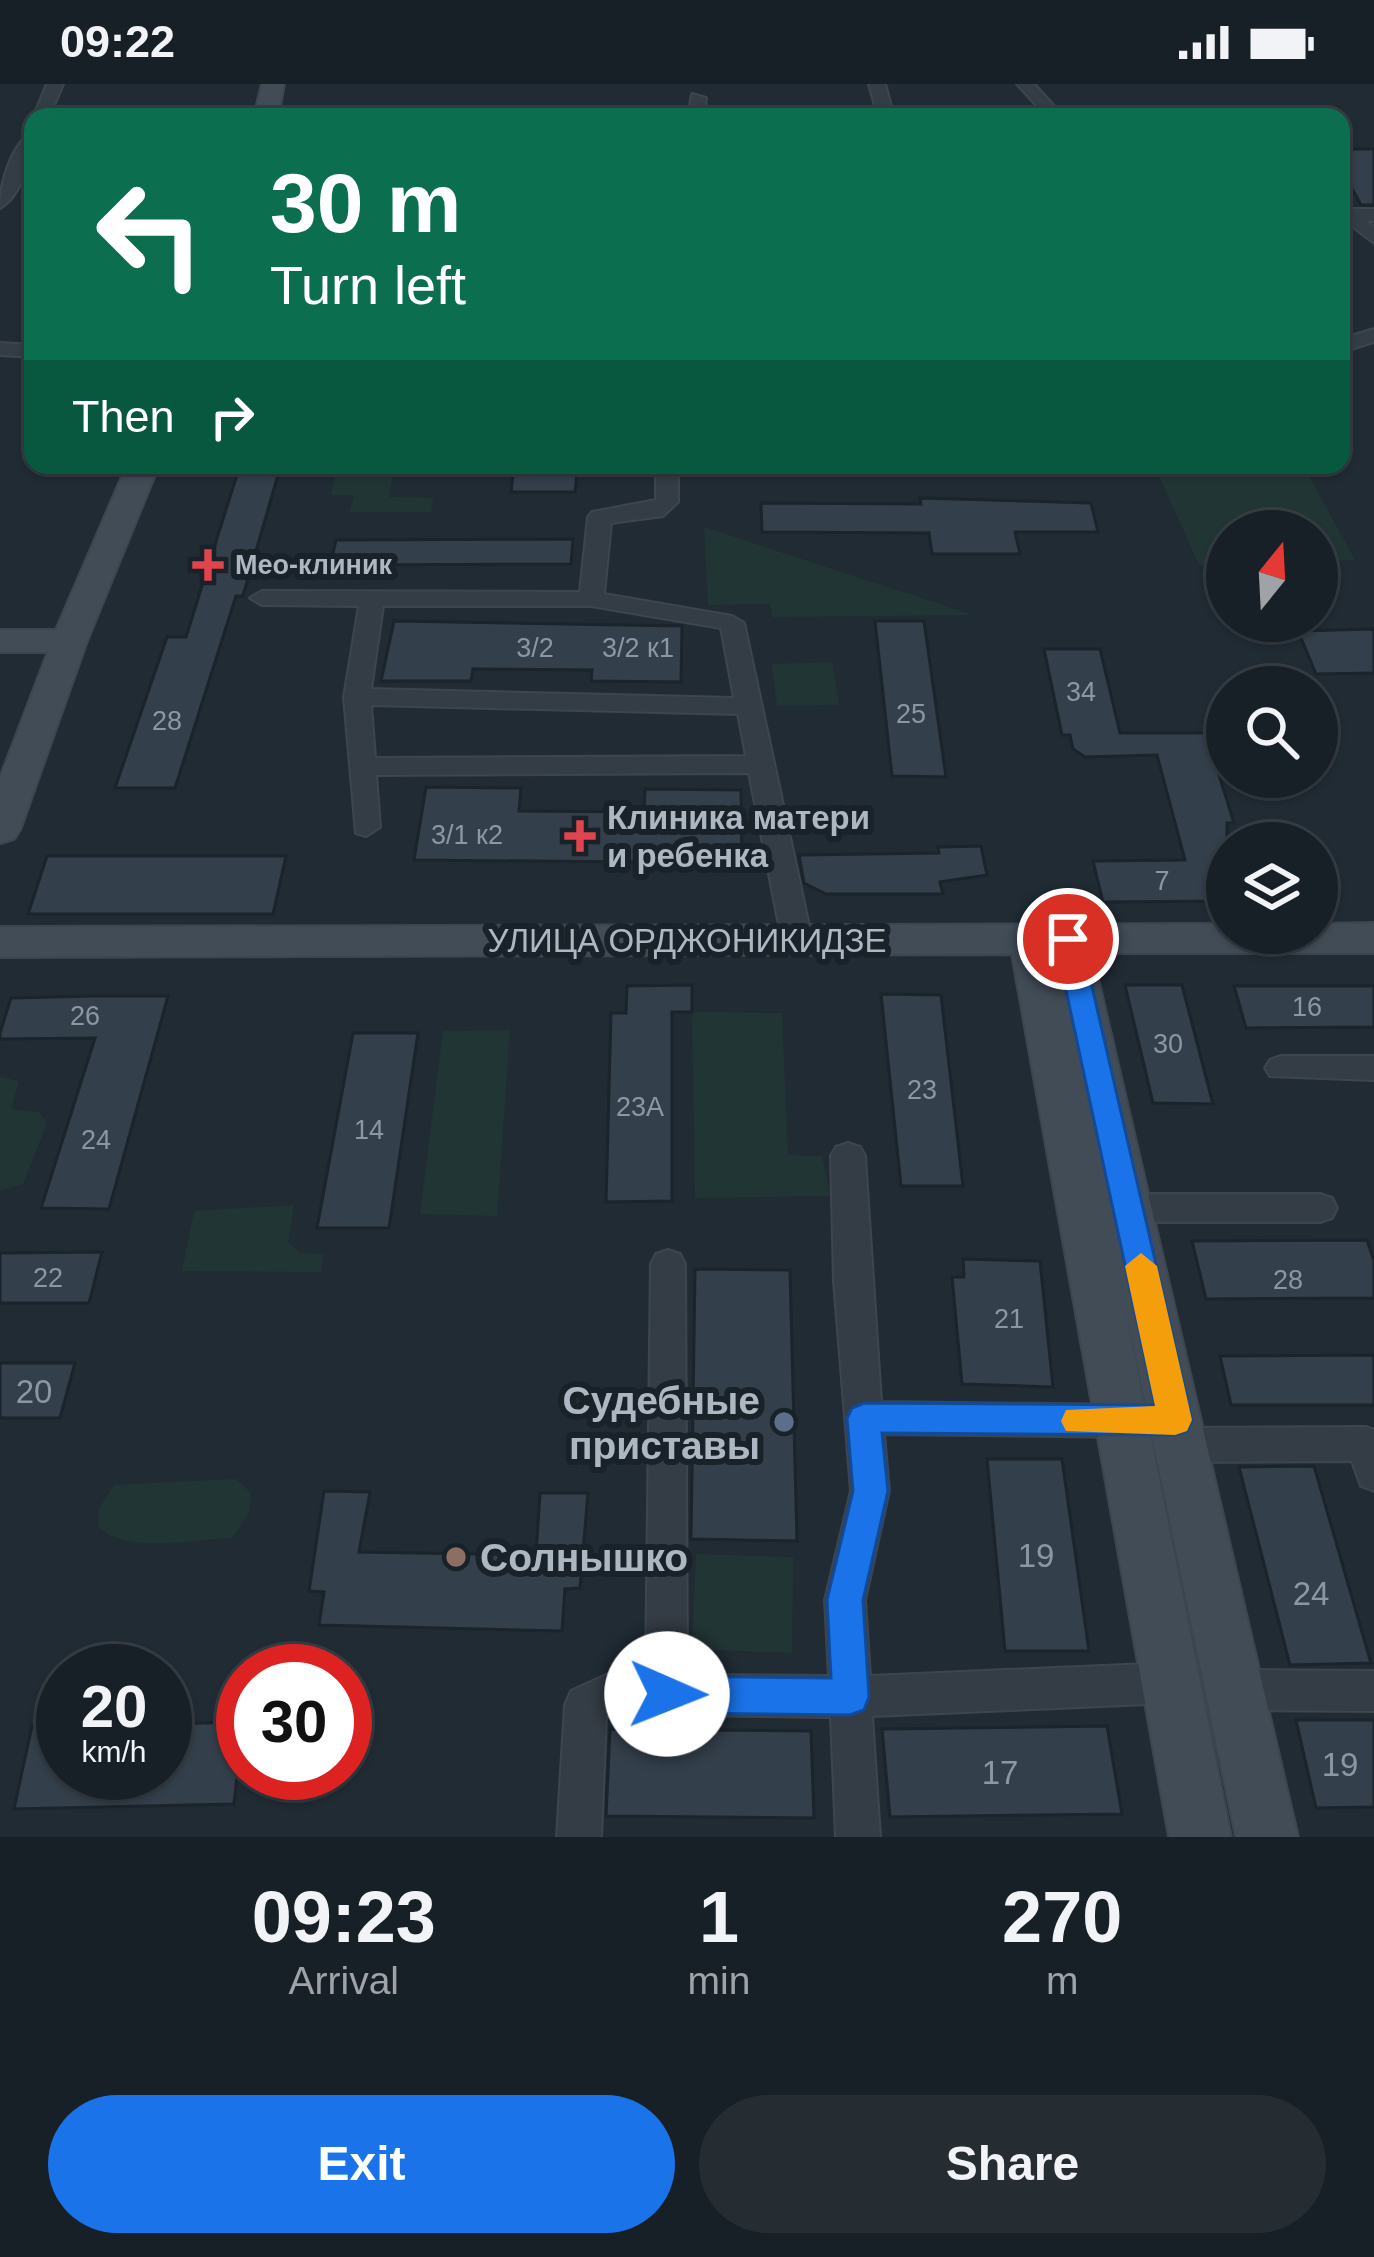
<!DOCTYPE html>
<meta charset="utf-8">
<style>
:root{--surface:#182027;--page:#252d33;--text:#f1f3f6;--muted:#9fa3a7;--line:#363e44;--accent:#1a73e8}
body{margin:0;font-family:Helvetica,sans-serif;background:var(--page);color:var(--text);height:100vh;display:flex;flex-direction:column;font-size:45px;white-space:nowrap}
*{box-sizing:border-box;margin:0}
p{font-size:39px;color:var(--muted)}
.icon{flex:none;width:66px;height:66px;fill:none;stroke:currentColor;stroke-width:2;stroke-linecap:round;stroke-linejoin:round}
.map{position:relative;height:1753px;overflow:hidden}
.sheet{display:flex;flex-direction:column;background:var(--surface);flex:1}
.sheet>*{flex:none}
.top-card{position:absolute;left:24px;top:24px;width:1326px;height:366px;border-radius:24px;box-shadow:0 3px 9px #0004,0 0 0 3px var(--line);background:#0b6e4f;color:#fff;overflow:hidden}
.needle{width:78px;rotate:18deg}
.controls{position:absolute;left:1206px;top:426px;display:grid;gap:24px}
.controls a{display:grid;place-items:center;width:132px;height:132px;border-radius:50%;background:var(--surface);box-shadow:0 3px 9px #0004,0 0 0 3px var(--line);font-size:60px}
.speed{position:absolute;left:36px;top:1560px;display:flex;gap:24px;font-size:60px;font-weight:700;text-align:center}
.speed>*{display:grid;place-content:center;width:156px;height:156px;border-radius:50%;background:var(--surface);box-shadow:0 3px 9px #0004,0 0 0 3px var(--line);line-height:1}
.speed small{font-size:30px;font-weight:400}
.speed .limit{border:18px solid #d22;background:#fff;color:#111}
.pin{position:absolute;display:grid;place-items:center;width:102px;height:102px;color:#fff;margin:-51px;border:6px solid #fff;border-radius:50%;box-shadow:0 3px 12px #0007}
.me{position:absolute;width:132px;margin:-66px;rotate:91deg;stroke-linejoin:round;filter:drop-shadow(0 0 9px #0008)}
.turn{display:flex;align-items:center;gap:42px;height:252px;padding:0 48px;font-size:54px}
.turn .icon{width:156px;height:156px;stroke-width:2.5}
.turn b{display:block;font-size:84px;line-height:102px}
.then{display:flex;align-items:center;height:114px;padding:0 48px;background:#0003;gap:24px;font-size:45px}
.eta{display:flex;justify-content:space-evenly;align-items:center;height:204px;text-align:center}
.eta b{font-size:72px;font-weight:600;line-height:84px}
.button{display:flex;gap:24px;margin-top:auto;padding:24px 48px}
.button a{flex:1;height:138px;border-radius:72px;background:var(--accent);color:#fff;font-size:48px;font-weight:600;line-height:138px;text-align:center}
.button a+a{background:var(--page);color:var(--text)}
.status{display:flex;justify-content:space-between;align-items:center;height:84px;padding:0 60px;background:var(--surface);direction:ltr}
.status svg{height:33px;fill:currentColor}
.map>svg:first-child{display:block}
</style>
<div class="status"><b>09:22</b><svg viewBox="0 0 49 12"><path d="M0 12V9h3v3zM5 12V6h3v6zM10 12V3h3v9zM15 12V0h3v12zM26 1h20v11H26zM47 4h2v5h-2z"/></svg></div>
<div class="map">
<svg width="1374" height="1753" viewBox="0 0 1374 1753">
<rect width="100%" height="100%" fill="#202b34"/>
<g fill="#223535">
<path d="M 338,381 L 395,381 L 389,413 L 433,414 L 431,428 L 350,428 L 354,411 L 331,411 Z"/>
<path d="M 1154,381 L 1303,381 L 1355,476 L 1317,477 L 1317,447 L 1227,447 L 1227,480 L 1199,481 Z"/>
<path d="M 704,444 L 704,443 L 973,531 L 772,533 L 770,520 L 708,521 Z"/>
<path d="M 832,578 L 839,621 L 777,622 L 772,580 Z"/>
<path d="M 692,928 L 782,929 L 788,1071 L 822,1072 L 830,1112 L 695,1114 Z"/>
<path d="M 510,946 L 497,1132 L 420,1130 L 443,947 Z"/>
<path d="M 0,993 L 19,997 L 11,1025 L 39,1028 L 47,1039 L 23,1100 L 0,1107 Z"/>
<path d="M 294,1121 L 288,1158 L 300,1169 L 323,1170 L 321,1188 L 182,1187 L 194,1127 Z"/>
<path d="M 236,1395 L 251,1409 L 249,1429 L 232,1454 C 195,1455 128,1470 99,1444 L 98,1426 L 114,1401 Z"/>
<path d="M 696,1470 L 793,1473 L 792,1569 L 692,1565 Z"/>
</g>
<g fill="#333f4b" stroke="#1b232b" stroke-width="3">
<path d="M 1341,65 L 1374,65 L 1374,121 L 1361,121 L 1341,85 Z"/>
<path d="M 240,381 L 279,381 L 278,391 L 243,512 L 236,512 L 175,704 L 115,704 L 167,553 L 186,553 Z"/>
<path d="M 514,381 L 578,381 L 575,408 L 511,408 Z"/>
<path d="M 920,414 L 1091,419 L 1098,448 L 1015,448 L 1020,470 L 932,470 L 929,449 L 762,448 L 761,419 L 921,420 Z"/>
<path d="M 573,455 L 571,480 L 330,481 L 336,456 Z"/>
<path d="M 394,537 L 682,542 L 681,598 L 591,597 L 592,586 L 473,585 L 471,597 L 381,597 Z"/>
<path d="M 875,537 L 924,537 L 946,693 L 892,692 Z"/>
<path d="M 1374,545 L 1374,589 L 1316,590 L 1298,547 Z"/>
<path d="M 1044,565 L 1100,565 L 1120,649 L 1206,649 L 1234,739 L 1227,739 L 1227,817 L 1103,818 L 1093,777 L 1185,776 L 1157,671 L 1085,673 L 1073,665 L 1070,651 L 1062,651 Z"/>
<path d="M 426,703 L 521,704 L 519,727 L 644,728 L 645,705 L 741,706 L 742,779 L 414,776 Z"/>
<path d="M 981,762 L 987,791 L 940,798 L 943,810 L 826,810 L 804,799 L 799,771 L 939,769 L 938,763 Z"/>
<path d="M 47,772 L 286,772 L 273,830 L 28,830 Z"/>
<path d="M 692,901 L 692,928 L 672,928 L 672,1117 L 606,1118 L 611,929 L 626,929 L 627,902 Z"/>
<path d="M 1125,901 L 1182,901 L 1213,1020 L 1153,1019 Z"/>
<path d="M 1234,902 L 1374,902 L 1374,943 L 1246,944 Z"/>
<path d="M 881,910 L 941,911 L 963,1102 L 901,1102 Z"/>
<path d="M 93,912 L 168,912 L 109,1125 L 41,1124 L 95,954 L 0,955 L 0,949 L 11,914 Z"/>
<path d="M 353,949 L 418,949 L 389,1144 L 317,1144 Z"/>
<path d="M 1367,1156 L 1374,1177 L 1374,1214 L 1206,1215 L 1192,1157 Z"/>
<path d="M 102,1168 L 89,1219 L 0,1219 L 0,1169 Z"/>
<path d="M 963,1175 L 1040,1177 L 1053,1303 L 962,1300 L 952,1193 L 964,1193 Z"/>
<path d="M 695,1185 L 790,1186 L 797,1457 L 691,1455 Z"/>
<path d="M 1374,1271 L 1374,1321 L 1231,1321 L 1220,1272 Z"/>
<path d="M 0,1279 L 75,1279 L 60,1334 L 0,1334 Z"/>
<path d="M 987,1375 L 1062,1375 L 1089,1567 L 1005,1567 Z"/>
<path d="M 1314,1382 L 1371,1579 L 1290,1581 L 1239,1383 Z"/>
<path d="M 324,1407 L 370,1408 L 359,1468 L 536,1471 L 540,1409 L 588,1409 L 580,1504 L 565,1505 L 562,1547 L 319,1541 L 324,1508 L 309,1507 Z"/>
<path d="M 1296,1636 L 1374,1636 L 1374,1723 L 1316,1724 Z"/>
<path d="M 243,1638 L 234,1720 L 14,1725 L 32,1642 L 63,1642 L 63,1689 L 165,1689 L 165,1640 Z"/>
<path d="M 1107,1642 L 1122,1730 L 890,1733 L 882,1645 Z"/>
<path d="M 610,1645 L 811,1647 L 814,1734 L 606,1732 Z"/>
</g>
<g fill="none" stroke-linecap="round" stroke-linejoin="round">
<g stroke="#3d454e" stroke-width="4">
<g id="street">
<path d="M 47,0 L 63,0 L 49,33 L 33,34 Z"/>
<path d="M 869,0 L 885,0 L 894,33 L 878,33 Z"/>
<path d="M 1017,0 L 1034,0 L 1064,33 L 1047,33 Z"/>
<path d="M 692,10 L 706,14 L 704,33 L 688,33 Z"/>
<path d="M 33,47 C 33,72 22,111 0,124 C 0,99 11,61 33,47 Z"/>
<path d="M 1349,125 L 1374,125 L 1374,137 L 1366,137 L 1374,143 L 1374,159 L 1343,135 L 1341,129 Z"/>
<path d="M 1374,245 L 1374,258 L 1341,268 L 1341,255 Z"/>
<path d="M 0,259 L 33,261 L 33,273 L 0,271 Z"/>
<path d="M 656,381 L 678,381 L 678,418 L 663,432 L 611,439 L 604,510 L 732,532 L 744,539 L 812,856 L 807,863 L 787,863 L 782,856 L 749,689 L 376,691 L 380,743 L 366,752 L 356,749 L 344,613 L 359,522 L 262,521 L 250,514 L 262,507 L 580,508 L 588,433 L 592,428 L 656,416 ZM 383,522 L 591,522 L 721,544 L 734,614 L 371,605 ZM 371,621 L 738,630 L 746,672 L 375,674 Z"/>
<path d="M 1281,972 L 1374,972 L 1374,996 L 1270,992 L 1265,984 L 1270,976 Z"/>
<path d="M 848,1059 L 860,1063 L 865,1072 L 881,1318 L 1133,1321 L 1146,1325 L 1152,1337 L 1146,1349 L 1133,1353 L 884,1350 L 889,1407 L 865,1516 L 870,1592 L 1171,1579 L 1186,1585 L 1192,1599 L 1186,1613 L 1171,1619 L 872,1632 L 880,1753 L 836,1753 L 831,1633 L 611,1630 L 606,1633 L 601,1753 L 557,1753 L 565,1621 L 571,1607 L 608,1590 L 646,1590 L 651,1180 L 656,1170 L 668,1166 L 680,1170 L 685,1180 L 687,1591 L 829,1592 L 825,1516 L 851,1407 L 834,1197 L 831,1072 L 836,1063 Z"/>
<path d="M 1128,1110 L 1320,1110 L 1332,1114 L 1337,1124 L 1332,1134 L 1320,1138 L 1128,1138 L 1116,1134 L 1111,1124 L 1116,1114 Z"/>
<path d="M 1366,1343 L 1374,1346 L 1374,1407 L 1361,1402 L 1352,1377 L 1181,1378 L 1168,1373 L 1162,1361 L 1168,1349 L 1181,1344 Z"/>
<path d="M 1235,1586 L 1374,1587 L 1374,1627 L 1235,1626 L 1220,1620 L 1214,1606 L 1220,1592 Z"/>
</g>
</g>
<g stroke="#3d454e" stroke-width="4">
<g id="secondary">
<path d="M 262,0 L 284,0 L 278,33 L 254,33 Z"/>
<path d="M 127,381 L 159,381 L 87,557 L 20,746 L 14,755 L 0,759 L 0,694 L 48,568 L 0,568 L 0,546 L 56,546 Z"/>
<path d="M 1374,839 L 1374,869 L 1092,869 L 1298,1753 L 1236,1753 L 1119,1194 L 1231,1753 L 1169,1753 L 1012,870 L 0,873 L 0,843 L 1227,840 L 1227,849 L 1317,849 L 1317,840 Z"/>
</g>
</g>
<use href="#street" fill="#343c45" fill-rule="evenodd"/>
<use href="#secondary" fill="#424c57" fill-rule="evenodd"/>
</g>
<path fill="#1a73e8" stroke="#114b97" stroke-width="3" d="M 1068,846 L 1081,855 L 1192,1336 L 1187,1347 L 1175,1351 L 882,1349 L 888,1407 L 863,1516 L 869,1613 L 864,1626 L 850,1631 L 667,1629 L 653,1623 L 648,1610 L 653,1597 L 667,1592 L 831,1594 L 827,1516 L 853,1407 L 847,1334 L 852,1324 L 864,1319 L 1155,1321 L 1055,855 Z"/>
<path fill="#f59e0b" d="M 1141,1169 L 1157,1182 L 1192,1336 L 1187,1347 L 1175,1351 L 1066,1347 L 1061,1337 L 1066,1326 L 1155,1322 L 1125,1182 Z"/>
<g fill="#e0444e" stroke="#192129" stroke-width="4.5">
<path d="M202 463h12v12h12v12h-12v12h-12v-12h-12v-12h12z"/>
<path d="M574 734h12v12h12v12h-12v12h-12v-12h-12v-12h12z"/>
</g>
<circle fill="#5c6f8a" stroke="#192129" stroke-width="4.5" cx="784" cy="1338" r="12"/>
<circle fill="#8d6e63" stroke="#192129" stroke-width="4.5" cx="456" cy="1473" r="12"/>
<g text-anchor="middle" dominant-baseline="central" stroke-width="12" stroke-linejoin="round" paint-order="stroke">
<g font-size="27" font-weight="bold" fill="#adb7c2" stroke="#192129" text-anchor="start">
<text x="235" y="481">Мео-клиник</text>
</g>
<g font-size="27" fill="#8c97a2">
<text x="535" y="564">3/2</text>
<text x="638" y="564">3/2 к1</text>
<text x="1081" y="608">34</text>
<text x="911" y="630">25</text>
<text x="167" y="637">28</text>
<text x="467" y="751">3/1 к2</text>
<text x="1162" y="797">7</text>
<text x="1307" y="923">16</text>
<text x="85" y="932">26</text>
<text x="1168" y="960">30</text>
<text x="922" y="1006">23</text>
<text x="640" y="1023">23А</text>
<text x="369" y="1046">14</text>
<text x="96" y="1056">24</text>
<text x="48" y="1194">22</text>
<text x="1288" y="1196">28</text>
<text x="1009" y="1235">21</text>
</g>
<g font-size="33" font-weight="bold" fill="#adb7c2" stroke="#192129" text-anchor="start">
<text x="607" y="733">Клиника матери<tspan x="607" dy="38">и ребенка</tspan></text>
</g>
<g font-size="33" fill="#adb7c2" stroke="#192129">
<text x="687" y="856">УЛИЦА ОРДЖОНИКИДЗЕ</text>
</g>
<g font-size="33" fill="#8c97a2">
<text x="34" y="1307">20</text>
<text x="1036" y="1471">19</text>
<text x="1311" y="1509">24</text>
<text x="1340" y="1680">19</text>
<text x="1000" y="1688">17</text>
</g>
<g font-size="39" font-weight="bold" fill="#adb7c2" stroke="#192129" text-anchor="end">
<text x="760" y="1316">Судебные<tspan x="760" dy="45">приставы</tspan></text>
<text x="480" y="1473" text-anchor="start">Солнышко</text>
</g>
</g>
</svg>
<div class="controls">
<a><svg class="needle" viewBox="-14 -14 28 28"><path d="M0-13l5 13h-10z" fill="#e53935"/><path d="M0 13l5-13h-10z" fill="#9fa3a7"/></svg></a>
<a><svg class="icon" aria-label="search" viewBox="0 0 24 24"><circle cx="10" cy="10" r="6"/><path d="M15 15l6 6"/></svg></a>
<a><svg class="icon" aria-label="layers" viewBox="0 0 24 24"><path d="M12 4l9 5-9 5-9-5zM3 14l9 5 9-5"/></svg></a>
</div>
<div class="speed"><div>20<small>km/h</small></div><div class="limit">30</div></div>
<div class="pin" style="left:1068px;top:855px;background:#d93025"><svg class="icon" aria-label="arrive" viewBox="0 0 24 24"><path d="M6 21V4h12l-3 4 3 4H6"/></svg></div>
<svg class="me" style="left:667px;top:1610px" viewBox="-20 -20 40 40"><circle r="19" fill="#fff"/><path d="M0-13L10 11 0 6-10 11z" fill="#1a73e8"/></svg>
<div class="top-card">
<div class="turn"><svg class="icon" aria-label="left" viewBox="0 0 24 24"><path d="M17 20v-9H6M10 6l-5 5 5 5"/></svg><div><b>30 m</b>Turn left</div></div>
<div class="then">Then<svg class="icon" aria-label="right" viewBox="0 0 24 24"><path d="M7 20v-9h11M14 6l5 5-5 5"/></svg></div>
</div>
</div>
<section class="sheet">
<div class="eta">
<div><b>09:23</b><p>Arrival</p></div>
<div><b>1</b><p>min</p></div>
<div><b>270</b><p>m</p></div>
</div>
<div class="button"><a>Exit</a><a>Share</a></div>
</section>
